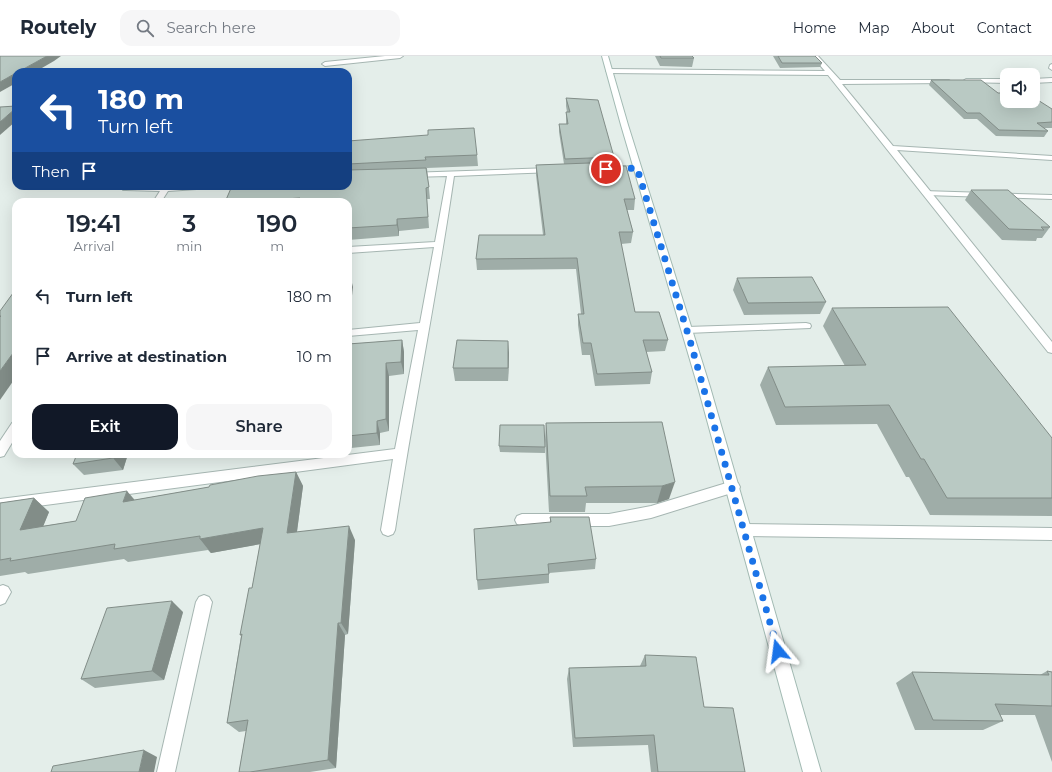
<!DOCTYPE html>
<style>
:root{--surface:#fff;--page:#f6f6f7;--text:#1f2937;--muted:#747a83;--line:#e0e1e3;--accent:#111827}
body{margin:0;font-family:Montserrat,sans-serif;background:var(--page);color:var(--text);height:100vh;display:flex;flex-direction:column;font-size:15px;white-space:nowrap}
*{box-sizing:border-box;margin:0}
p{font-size:13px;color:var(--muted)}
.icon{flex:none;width:22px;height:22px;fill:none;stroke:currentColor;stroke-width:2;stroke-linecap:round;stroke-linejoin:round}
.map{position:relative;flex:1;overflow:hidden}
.sheet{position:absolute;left:12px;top:142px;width:340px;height:260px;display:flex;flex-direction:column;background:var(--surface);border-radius:12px;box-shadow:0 4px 16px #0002}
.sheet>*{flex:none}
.banner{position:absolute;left:12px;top:12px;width:340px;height:122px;border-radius:12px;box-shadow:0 4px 16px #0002;background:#1a4fa0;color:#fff;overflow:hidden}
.tools{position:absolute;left:1000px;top:12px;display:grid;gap:8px}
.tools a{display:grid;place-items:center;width:40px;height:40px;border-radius:8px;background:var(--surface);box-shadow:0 4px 16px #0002;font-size:20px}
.pin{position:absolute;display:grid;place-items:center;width:34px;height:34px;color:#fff;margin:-17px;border:2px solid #fff;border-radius:50%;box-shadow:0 1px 4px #0007}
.me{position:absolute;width:44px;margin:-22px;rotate:344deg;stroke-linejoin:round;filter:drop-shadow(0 0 3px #0008)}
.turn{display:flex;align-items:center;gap:14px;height:84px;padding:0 20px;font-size:18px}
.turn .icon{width:52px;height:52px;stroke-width:2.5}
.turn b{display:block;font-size:28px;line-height:34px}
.then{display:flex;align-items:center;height:38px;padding:0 20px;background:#0003;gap:8px;font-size:15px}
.eta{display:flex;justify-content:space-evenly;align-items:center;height:68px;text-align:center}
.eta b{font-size:24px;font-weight:600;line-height:28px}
.action{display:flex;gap:8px;margin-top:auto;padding:8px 20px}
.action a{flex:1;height:46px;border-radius:12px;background:var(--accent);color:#fff;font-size:16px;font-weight:600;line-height:46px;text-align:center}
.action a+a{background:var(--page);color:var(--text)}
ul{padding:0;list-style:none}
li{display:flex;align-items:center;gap:12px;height:60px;padding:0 20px}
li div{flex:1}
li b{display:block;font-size:15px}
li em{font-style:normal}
header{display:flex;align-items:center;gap:24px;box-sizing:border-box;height:56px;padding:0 20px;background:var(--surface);border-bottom:1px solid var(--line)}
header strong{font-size:19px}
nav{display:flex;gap:22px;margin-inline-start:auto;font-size:14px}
.search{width:280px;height:36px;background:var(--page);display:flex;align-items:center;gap:10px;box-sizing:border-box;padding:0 14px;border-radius:12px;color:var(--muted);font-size:15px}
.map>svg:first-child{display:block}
</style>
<header>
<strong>Routely</strong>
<div class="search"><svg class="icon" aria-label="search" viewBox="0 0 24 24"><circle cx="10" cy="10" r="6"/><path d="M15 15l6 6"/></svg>Search here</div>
<nav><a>Home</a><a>Map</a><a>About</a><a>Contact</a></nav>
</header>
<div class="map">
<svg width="1052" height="716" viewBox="0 0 1052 716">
<rect width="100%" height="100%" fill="#e4eeea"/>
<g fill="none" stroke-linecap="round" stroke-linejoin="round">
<g stroke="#a6b6b2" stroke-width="2">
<g id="lane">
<path d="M 385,0 L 403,0 L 400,2 L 325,10 L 322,8 L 325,6 Z"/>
<path d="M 923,135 L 1052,139 L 1052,143 L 926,139 L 922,137 Z"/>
<path d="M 806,267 L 810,268 L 811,270 L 810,272 L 687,277 L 682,274 L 687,271 Z"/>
<path d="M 744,468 L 1052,472 L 1052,484 L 744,480 L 739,478 L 737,474 L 739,470 Z"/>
</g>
</g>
<g stroke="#a6b6b2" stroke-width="2">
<g id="street">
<path d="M 812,0 L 818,0 L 840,24 L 949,24 L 950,25 L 947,27 L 842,28 L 893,90 L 1052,100 L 1052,104 L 897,94 L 1052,286 L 1052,297 L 1048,296 L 828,19 L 609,17 L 606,15 L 609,13 L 825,15 Z"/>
<path d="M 1052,8 L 1052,14 L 1049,12 L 1050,9 Z"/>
<path d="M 1052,22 L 1052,26 L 1033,27 L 1033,23 Z"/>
<path d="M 966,23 L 1007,23 L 1007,27 L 964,26 L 963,25 Z"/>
<path d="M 637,110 L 641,112 L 640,114 L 611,115 L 607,113 L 611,111 Z"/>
<path d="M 551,112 L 554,112 L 554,116 L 454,120 C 437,238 413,355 395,474 L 393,478 L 388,480 L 383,478 L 381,474 L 393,403 L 0,455 L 0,443 L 395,393 L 418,274 L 348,280 L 348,274 L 420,267 L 434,191 L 348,197 L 348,191 L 435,186 L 447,120 L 411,121 L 407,119 L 408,117 Z"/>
<path d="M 123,130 L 215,130 L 211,132 L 168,135 L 161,146 L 153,146 L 160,135 L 126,134 L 123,134 Z"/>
<path d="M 16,365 L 16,380 L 4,400 L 0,401 L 0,385 L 12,367 Z"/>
<path d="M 733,425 L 738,427 L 740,431 L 738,435 L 651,462 L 609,470 L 522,470 L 517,468 L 515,464 L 517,460 L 522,458 L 609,458 L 651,450 Z"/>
<path d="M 3,529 L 8,531 L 11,536 L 5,547 L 0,549 L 0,530 Z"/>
<path d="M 204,539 L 209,541 L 212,546 L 175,716 L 157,716 L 196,546 L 199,541 Z"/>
</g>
</g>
<g stroke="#a2bab3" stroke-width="2">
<path id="secondary" d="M 602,0 L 608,0 L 628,69 L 710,331 L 821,716 L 803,716 L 698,331 L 621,69 Z"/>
</g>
<use href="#lane" fill="#fff" fill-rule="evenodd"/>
<use href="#street" fill="#fff" fill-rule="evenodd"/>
<use href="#secondary" fill="#fff" fill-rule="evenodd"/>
</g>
<g fill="#9fada8">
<path d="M 655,0 L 692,0 L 694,2 L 692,11 L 660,10 Z"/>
<path d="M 773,0 L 815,0 L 822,7 L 820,11 L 780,12 Z"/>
<path d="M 931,24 L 998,37 L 1052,53 L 1052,72 L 1044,72 L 1048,75 L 1044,81 L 996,80 L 977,63 L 964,63 L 929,29 Z"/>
<path d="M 566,42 L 614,101 L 613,106 L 617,110 L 635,143 L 634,154 L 627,154 L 633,176 L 631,187 L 621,188 L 635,256 L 668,284 L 665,295 L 646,296 L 652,316 L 650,328 L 595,330 L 590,299 L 582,299 L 578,269 L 578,258 L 581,258 L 576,213 L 477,214 L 476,203 L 543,179 L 536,119 L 536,109 L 564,108 L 559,76 L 559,68 L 566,68 L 566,56 L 567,56 L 566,50 Z"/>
<path d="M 348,85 L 477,99 L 478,110 L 427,112 L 430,143 L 427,143 L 429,172 L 399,175 L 399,180 L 348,184 L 348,146 L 225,146 L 348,130 Z"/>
<path d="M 971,134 L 1050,171 L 1042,182 L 1037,182 L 1036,185 L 1002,184 L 965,144 Z"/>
<path d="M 737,222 L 826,246 L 820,258 L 744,259 L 733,234 Z"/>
<path d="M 832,252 L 1052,382 L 1052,460 L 930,459 L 909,421 L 906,421 L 877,368 L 776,369 L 760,329 L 768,311 L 845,310 L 823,270 Z"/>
<path d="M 348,280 L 350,288 L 402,284 L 404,296 L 404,318 L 389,320 L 389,375 L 380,377 L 380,389 L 351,392 L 348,384 Z"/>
<path d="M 509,297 L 508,325 L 455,325 L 453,312 Z"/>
<path d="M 662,366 L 669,443 L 657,447 L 586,447 L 585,456 L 549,456 L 545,384 L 546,367 Z"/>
<path d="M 499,390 L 545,391 L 545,397 L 500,396 Z"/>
<path d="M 128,398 L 123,414 L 84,419 L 73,408 Z"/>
<path d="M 296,416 L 303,430 L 297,476 L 355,484 L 348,578 L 345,579 L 336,712 L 310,716 L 239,716 L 246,675 L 239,676 L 227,667 L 241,580 L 240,579 L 252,532 L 260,488 L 211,497 L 208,494 L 128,506 L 124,503 L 28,518 L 25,516 L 0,520 L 0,447 L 34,442 L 49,456 L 43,470 L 76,465 L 134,444 Z"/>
<path d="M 550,461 L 596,503 L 595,513 L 549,517 L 549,527 L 478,534 L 477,524 L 550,466 Z"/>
<path d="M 183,556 L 164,624 L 95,632 L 81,623 Z"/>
<path d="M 645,599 L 704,651 L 745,716 L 651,716 L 648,689 L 573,691 L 567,623 L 569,612 L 640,610 Z"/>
<path d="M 1047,615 L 1052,616 L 1052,706 L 1035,659 L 1000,659 L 1003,665 L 983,674 L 915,674 L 896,627 L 912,616 L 1040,619 Z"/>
</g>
<g fill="#828d88">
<path d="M 47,0 L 61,0 L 54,5 L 35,16 L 18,16 Z"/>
<path d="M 16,17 L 16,27 L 0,36 L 0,26 Z"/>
<path d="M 16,52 L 16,65 L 0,79 L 0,66 Z"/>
<path d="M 397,163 L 399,175 L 399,180 L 397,169 Z"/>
<path d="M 350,219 L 353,231 L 348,273 L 348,235 Z"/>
<path d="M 348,280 L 350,288 L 348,297 Z"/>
<path d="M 402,284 L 404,296 L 404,318 L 401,306 Z"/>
<path d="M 508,285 L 509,297 L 508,325 Z"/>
<path d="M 16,293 L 16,321 L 0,344 L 0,315 Z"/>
<path d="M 386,307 L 389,320 L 389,375 L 386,363 Z"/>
<path d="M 377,365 L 380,377 L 380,389 L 377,377 Z"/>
<path d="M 114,398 L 128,398 L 123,414 L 113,402 Z"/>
<path d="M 296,416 L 303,430 L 295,490 L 287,477 Z"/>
<path d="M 675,426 L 669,443 L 657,447 L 662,430 Z"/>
<path d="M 127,435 L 139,449 L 123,446 Z"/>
<path d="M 34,442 L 49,456 L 36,488 L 20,474 Z"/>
<path d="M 349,470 L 355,484 L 348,578 L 341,567 Z"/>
<path d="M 263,472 L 272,486 L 211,497 L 200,483 Z"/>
<path d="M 172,545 L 183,556 L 164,624 L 152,615 Z"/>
<path d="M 338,567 L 345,579 L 336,712 L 328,704 Z"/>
<path d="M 144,694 L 157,701 L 154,716 L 139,716 Z"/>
</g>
<g fill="#b9c9c3" stroke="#828d88">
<path d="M 0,0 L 47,0 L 18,16 L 16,16 L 16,17 L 0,26 Z"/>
<path d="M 660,0 L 692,0 L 694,2 L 661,2 Z"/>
<path d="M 778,0 L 815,0 L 822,7 L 782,7 Z"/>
<path d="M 931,24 L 981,24 L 998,37 L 1007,37 L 1007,45 L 1033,45 L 1033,41 L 1052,53 L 1052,66 L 1037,67 L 1048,75 L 999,74 L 980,57 L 967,57 Z"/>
<path d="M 566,42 L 598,44 L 614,101 L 565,103 L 559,68 L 568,68 L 566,56 L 570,56 Z"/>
<path d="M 16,50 L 16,52 L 0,66 L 0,51 Z"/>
<path d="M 474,72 L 477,99 L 425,101 L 426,104 L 348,108 L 348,85 L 428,79 L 428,74 Z"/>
<path d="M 616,106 L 617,110 L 626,110 L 635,143 L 624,143 L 633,176 L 619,176 L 635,256 L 659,256 L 668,284 L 643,284 L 652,316 L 597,318 L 591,287 L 583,287 L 578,258 L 584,258 L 577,202 L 476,203 L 479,179 L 545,179 L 536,109 Z"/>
<path d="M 426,112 L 429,131 L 426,132 L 428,161 L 397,163 L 397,169 L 348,172 L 348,146 L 300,146 L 300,142 L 240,146 L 225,146 L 232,130 L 348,130 L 348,114 Z"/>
<path d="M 971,134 L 1008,134 L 1050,171 L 1041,171 L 1044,174 L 1009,173 Z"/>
<path d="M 350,219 L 348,235 L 348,220 Z"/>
<path d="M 812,221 L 826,246 L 748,247 L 737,222 Z"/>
<path d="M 16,233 L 16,293 L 0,315 L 0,261 L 1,260 L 0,260 L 0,255 Z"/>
<path d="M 948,251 L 1052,382 L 1052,442 L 947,442 L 924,403 L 921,403 L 889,349 L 785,351 L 768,311 L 866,309 L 832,252 Z"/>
<path d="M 402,284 L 401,306 L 386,307 L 386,363 L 377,365 L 377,377 L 348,380 L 348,288 Z"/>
<path d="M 457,284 L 508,285 L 508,312 L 453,312 Z"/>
<path d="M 662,366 L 675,426 L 662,430 L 585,431 L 587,440 L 550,440 L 546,367 Z"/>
<path d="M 500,369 L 544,369 L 545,391 L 499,390 Z"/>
<path d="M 77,398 L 114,398 L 113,402 L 73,408 Z"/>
<path d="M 296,416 L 287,477 L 349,470 L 341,567 L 338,567 L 328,704 L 250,716 L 239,716 L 248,664 L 227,667 L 242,578 L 240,579 L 249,532 L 252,532 L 263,472 L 200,483 L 200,480 L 114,493 L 115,488 L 10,505 L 11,502 L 0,504 L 0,447 L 34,442 L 20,474 L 76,465 L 85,442 L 127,435 L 123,446 L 209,431 L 210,429 L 258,420 Z"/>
<path d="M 550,461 L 589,461 L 596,503 L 548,508 L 549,518 L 477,524 L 474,473 L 551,466 Z"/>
<path d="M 172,545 L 152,615 L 81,623 L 107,552 Z"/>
<path d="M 645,599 L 696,601 L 704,651 L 733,652 L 745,716 L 658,716 L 654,679 L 575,682 L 569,612 L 646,610 Z"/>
<path d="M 1047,615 L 1052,616 L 1052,650 L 995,648 L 1003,665 L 933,664 L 912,616 L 1049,619 Z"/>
<path d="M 144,694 L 139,716 L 51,716 L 53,710 Z"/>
</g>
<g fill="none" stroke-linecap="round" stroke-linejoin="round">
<path stroke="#1a73e8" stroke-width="7" stroke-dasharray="0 12.6" d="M 606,113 L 637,112 L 691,288 L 778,595"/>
</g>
</svg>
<div class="tools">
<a><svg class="icon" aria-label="sound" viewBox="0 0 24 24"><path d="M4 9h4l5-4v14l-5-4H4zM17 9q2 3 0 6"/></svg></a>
</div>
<div class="pin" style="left:606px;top:113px;background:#d93025"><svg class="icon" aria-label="arrive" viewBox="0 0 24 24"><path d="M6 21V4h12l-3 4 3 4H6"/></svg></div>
<svg class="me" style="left:778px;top:595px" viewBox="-20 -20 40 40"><path d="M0-17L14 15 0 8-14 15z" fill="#1a73e8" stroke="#fff" stroke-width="4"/></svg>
<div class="banner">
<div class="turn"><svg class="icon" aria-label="left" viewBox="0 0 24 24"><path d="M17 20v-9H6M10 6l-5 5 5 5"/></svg><div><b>180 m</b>Turn left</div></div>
<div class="then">Then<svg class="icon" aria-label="arrive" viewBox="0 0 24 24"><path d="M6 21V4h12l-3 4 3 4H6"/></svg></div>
</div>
<section class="sheet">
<div class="eta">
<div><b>19:41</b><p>Arrival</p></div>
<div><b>3</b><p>min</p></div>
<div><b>190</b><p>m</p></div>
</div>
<ul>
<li><svg class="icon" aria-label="left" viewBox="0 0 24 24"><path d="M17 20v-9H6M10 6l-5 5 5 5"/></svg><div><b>Turn left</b></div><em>180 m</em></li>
<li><svg class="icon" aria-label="arrive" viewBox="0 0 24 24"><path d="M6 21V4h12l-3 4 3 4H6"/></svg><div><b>Arrive at destination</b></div><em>10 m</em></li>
</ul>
<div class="action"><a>Exit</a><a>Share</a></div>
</section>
</div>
